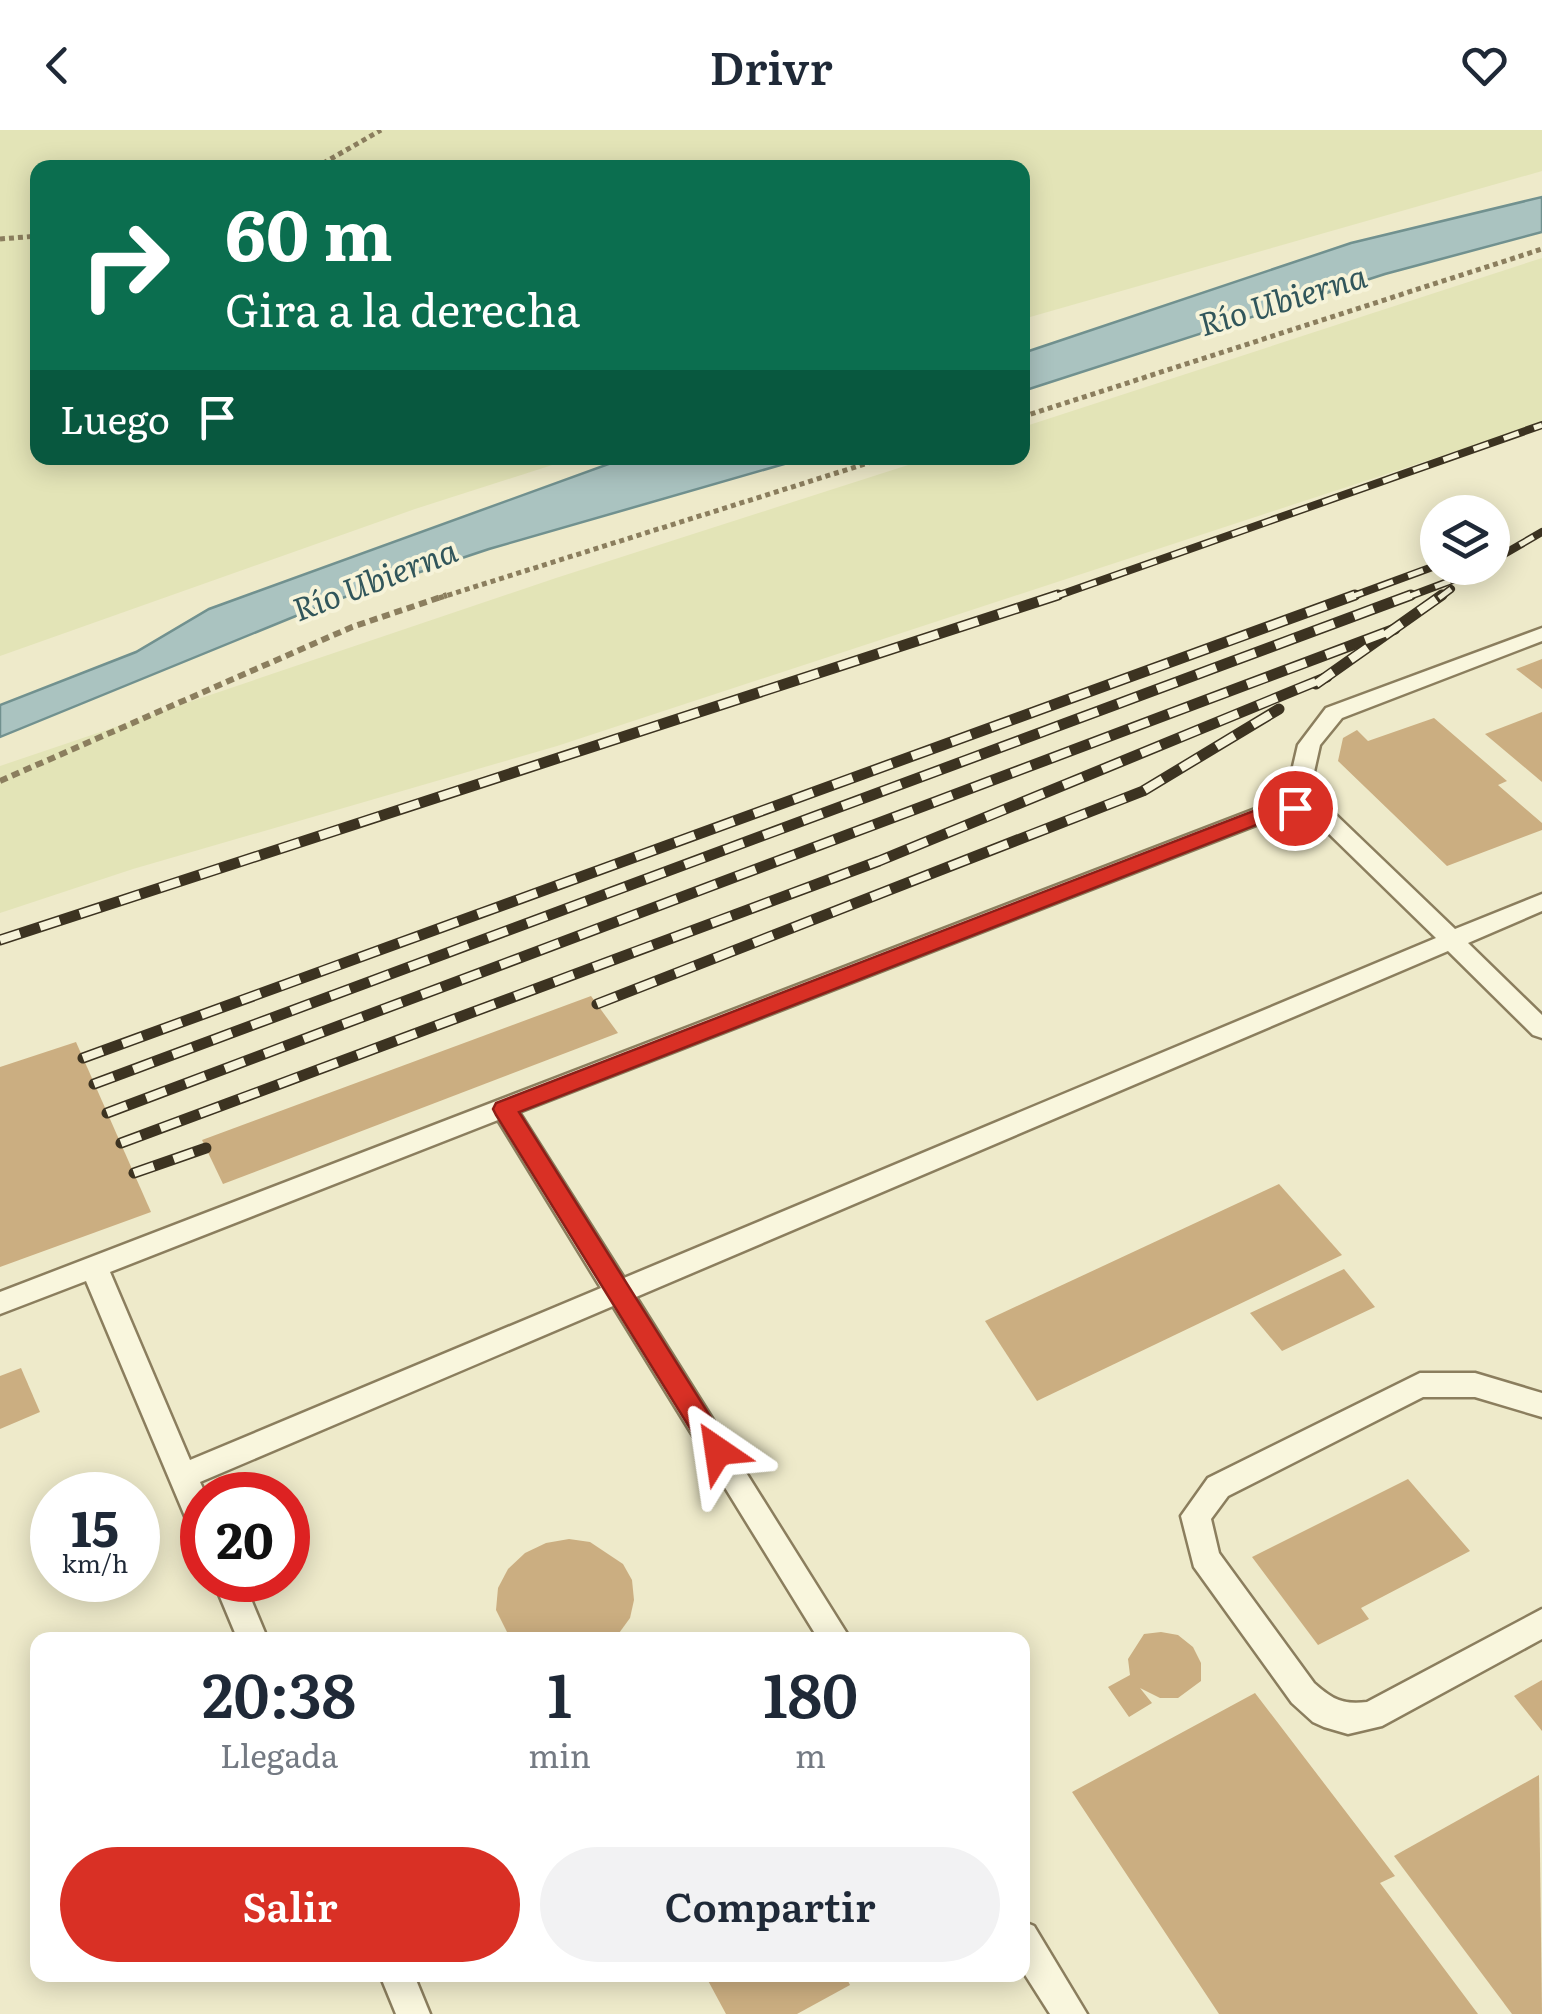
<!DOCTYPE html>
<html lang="es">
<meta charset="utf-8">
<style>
:root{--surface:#fff;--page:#f2f2f3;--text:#1f2937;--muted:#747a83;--accent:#d93025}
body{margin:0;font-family:Literata,serif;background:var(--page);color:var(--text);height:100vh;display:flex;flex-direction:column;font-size:38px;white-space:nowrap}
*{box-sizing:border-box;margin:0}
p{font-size:32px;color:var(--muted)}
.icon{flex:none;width:55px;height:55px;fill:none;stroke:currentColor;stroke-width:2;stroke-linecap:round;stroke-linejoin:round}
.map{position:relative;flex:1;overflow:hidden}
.sheet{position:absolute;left:30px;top:1502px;width:1000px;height:350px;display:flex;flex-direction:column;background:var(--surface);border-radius:20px;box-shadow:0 5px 25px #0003}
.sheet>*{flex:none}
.banner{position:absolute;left:30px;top:30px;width:1000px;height:305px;border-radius:20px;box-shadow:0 5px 25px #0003;background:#0b6e4f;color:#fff;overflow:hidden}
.controls{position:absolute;left:1420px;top:365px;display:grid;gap:20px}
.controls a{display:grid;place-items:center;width:90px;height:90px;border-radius:50%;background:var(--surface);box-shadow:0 5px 25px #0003;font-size:50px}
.speed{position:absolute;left:30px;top:1342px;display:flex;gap:20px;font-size:50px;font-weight:700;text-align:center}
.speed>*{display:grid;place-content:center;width:130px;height:130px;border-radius:50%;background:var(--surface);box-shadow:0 5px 25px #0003;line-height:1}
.speed small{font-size:25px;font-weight:400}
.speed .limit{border:15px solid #d22;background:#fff;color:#111}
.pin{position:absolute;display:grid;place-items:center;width:85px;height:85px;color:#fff;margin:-42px;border:5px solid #fff;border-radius:50%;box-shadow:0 2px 10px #0007}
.me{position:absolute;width:110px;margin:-55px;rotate:328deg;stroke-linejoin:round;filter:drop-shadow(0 0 8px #0008)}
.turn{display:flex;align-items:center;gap:35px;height:210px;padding:0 30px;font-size:45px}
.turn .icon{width:130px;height:130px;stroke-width:2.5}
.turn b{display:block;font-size:70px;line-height:85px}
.then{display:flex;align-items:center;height:95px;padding:0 30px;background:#0003;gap:20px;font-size:38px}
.eta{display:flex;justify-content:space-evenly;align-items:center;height:170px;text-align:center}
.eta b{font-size:60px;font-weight:600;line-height:70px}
.primary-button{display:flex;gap:20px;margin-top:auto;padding:20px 30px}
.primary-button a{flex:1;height:115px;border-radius:60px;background:var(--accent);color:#fff;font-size:40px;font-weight:600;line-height:115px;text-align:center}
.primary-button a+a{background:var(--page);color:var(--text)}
header{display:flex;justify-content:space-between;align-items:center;height:130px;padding:0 30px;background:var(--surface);font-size:45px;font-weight:600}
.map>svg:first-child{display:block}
</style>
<header><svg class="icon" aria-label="back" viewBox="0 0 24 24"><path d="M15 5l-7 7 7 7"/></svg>Drivr<svg class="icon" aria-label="heart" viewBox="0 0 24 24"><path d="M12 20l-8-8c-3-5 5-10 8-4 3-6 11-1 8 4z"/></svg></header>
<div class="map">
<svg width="1542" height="1884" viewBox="0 0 1542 1884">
<rect width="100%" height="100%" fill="#eeeaca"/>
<g fill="#e3e4b7">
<path d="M 0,0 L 1542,0 L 1542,41 L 1023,189 L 1022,38 L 38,38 L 38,328 L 574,328 L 415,379 L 0,526 Z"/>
<path d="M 1542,128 L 1542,293 L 557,616 L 133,739 L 0,783 L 0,636 L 556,448 L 930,328 L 1022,328 L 1023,297 Z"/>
</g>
<g fill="#aac3c0" stroke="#71918f" stroke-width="2.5">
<path d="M 1542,67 L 1542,102 L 1385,144 L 1023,261 L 1023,223 L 1351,113 Z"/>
<path d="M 625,328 L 805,328 L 489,419 L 330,472 L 0,607 L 0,575 L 136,522 L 209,479 Z"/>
</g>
<g fill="#cbae81">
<path d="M 1542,529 L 1542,559 L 1516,539 Z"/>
<path d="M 1542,582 L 1542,652 L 1485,604 Z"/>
<path d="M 1434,588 L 1507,651 L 1498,655 L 1542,693 L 1542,700 L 1447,736 L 1338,631 L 1343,608 L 1357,600 L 1368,611 Z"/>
<path d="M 591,866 L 618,903 L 223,1054 L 202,1010 Z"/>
<path d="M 76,912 L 151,1082 L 0,1137 L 0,937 Z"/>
<path d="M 1279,1054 L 1342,1125 L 1037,1271 L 985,1191 Z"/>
<path d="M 1344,1139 L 1375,1177 L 1282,1221 L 1250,1183 Z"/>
<path d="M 21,1238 L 40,1282 L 0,1299 L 0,1246 Z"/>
<path d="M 1408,1349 L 1470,1421 L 1361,1478 L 1369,1489 L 1318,1515 L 1252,1427 Z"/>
<path d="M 569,1409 L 590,1412 L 623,1434 L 632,1450 L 634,1470 L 630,1488 L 614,1510 L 511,1510 L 496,1480 L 498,1458 L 508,1439 L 525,1423 L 546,1413 Z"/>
<path d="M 1161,1502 L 1178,1505 L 1193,1517 L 1201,1533 L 1201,1551 L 1178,1568 L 1160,1568 L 1140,1558 L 1152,1573 L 1129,1587 L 1108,1557 L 1130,1545 L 1128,1529 L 1144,1504 Z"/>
<path d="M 1542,1550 L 1542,1601 L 1514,1566 Z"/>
<path d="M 1255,1563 L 1395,1746 L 1380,1753 L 1478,1884 L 1219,1884 L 1072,1662 Z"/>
<path d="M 1539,1645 L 1542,1884 L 1512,1884 L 1394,1726 Z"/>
<path d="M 705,1845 L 845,1845 L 850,1855 L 797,1884 L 726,1884 Z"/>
</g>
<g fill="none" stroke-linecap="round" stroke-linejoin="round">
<g stroke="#8b7e5e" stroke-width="5">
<g id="lane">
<path d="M 1542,498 L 1542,511 L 1342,588 L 1320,615 L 1307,673 L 1334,683 L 1455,799 L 1542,764 L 1542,781 L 1468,813 L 1542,885 L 1542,908 L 1533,905 L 1448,821 L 636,1167 L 851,1510 L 819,1510 L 613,1176 L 200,1352 L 206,1365 L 202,1365 L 202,1404 L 192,1400 L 187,1391 L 86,1151 L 0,1184 L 0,1162 L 1268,674 L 1285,671 L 1298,615 L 1326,578 ZM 1294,684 L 1318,693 L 1436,808 L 624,1148 L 519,982 L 1279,686 ZM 498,990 L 601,1158 L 190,1330 L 110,1142 Z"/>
<path d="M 1420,1243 L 1475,1243 L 1542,1263 L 1542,1287 L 1475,1267 L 1423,1267 L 1228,1366 L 1211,1389 L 1219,1423 L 1314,1553 C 1332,1569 1342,1575 1367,1572 L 1542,1479 L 1542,1509 L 1382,1596 L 1348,1604 L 1324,1597 L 1313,1592 L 1292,1573 L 1194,1437 L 1181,1386 L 1208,1348 Z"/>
<path d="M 213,1450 L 243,1450 L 268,1510 L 238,1510 Z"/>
<path d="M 1022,1791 L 1034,1796 L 1087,1884 L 1050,1884 L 1022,1840 Z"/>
<path d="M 380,1845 L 414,1845 L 430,1884 L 396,1884 Z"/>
</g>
</g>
<g stroke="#8b7e5e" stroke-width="5" stroke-dasharray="5 4" stroke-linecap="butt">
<path d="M 315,38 L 381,0"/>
<path d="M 0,109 L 38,106"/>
<path d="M 1022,287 L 1542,119"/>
<path d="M 439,468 L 884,328"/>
</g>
<path stroke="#8b7e5e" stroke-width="6" stroke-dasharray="8 5" stroke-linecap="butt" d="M 0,651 L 352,497 L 447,465"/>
<use href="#lane" fill="#f9f6dd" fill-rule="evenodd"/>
<g stroke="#3c3321" stroke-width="8">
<g id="rail-far1">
<path d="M 1492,431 L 1542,402"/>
<path d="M 1051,468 L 1542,295"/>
<path d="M 1348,468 L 1438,435"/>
<path d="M 1405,468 L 1474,442"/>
<path d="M 1439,468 L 1451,459"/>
</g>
</g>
<g stroke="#3c3321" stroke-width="11">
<g id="rail">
<path d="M 1316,554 L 1442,465"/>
<path d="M 0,810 L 1058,465"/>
<path d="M 597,874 L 1143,661 L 1279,579"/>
<path d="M 83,928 L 1355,465"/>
<path d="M 94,954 L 1411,465"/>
<path d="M 107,983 L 1395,499"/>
<path d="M 121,1013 L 879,731 L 1327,547"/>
<path d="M 134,1043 L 206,1018"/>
</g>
</g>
<use href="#rail-far1" stroke="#f6f3d9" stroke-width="5" stroke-dasharray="16" stroke-linecap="butt"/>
<use href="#rail" stroke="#f6f3d9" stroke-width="8" stroke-dasharray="21" stroke-linecap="butt"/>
</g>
<path fill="#d93025" stroke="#8d1f18" stroke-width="2.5" d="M 1295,671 L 1302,673 L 1302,682 L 1279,686 L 519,982 L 727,1313 L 731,1321 L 727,1329 L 718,1332 L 709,1329 L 496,985 L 493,979 L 496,973 L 1269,675 Z"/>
<g text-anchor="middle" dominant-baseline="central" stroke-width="8" stroke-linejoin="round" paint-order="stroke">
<g font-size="32" font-style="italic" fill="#31565b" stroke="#f6f3d9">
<text transform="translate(1282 168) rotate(-17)">Río Ubierna</text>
<text transform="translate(374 448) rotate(-21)">Río Ubierna</text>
</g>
</g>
</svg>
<div class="controls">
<a><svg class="icon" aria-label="layers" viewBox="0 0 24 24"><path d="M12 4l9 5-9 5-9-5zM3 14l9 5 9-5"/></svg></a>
</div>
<div class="speed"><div>15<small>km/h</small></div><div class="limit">20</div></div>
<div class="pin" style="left:1295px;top:678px;background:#d93025"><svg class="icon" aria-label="arrive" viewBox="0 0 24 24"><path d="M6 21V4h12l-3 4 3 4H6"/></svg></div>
<svg class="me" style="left:718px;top:1321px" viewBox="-20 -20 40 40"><path d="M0-17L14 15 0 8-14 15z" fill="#d93025" stroke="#fff" stroke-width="4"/></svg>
<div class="banner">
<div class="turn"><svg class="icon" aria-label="right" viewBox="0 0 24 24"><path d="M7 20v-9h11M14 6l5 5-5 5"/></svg><div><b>60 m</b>Gira a la derecha</div></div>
<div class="then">Luego<svg class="icon" aria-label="arrive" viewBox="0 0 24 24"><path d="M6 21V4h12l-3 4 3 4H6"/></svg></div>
</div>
<section class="sheet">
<div class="eta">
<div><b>20:38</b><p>Llegada</p></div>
<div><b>1</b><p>min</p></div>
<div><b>180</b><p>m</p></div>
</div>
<div class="primary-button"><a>Salir</a><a>Compartir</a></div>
</section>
</div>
